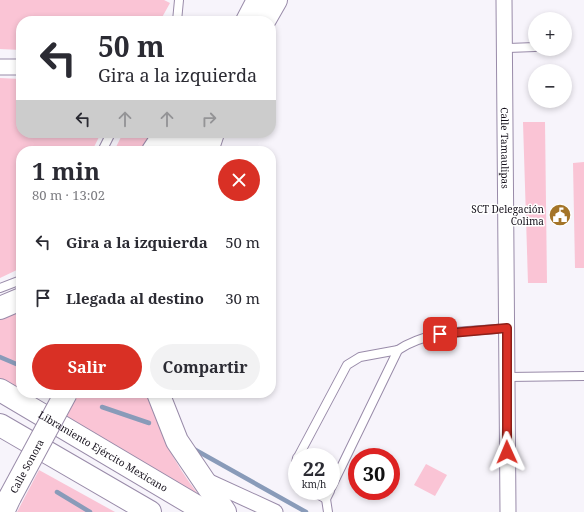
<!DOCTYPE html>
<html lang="es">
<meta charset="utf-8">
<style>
:root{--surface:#fff;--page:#f2f2f3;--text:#2b2b33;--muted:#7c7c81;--accent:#d93025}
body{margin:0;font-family:"Noto Serif",serif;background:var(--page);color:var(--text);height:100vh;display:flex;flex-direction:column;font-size:15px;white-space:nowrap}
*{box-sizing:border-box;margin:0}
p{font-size:13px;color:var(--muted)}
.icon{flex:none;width:22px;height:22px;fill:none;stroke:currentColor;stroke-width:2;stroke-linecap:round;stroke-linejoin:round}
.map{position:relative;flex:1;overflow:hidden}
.sheet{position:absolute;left:16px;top:146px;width:260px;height:252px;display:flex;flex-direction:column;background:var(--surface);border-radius:16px;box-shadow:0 2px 6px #0003}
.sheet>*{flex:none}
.hud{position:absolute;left:16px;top:16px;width:260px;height:122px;border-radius:16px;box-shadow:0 2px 6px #0003;background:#fff;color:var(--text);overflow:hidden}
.tools{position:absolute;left:528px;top:12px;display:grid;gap:8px}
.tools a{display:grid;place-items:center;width:44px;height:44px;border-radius:50%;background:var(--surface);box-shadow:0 2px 6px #0003;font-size:20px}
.speed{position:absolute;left:288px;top:448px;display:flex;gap:8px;font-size:20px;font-weight:700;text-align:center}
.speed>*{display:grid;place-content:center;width:52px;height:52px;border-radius:50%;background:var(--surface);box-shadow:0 2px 6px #0003;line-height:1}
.speed small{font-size:10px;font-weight:400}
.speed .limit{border:6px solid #d22;background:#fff;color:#111}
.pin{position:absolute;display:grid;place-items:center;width:34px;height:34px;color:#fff;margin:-17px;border-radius:8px;box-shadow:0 2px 6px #0006}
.me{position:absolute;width:44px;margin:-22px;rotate:359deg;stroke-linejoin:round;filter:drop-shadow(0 0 3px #0008)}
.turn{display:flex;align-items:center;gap:14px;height:84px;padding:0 16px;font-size:18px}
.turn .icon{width:52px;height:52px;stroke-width:2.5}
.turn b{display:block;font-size:28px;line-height:34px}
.lanes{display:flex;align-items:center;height:38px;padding:0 16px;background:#0003;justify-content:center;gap:20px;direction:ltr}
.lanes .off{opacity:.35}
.round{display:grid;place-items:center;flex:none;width:42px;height:42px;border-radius:21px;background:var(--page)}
.headline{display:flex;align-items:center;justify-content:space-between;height:68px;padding:0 16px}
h1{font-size:24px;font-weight:700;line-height:30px}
.cta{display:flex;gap:8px;margin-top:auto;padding:8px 16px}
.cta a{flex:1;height:46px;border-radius:24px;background:var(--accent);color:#fff;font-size:16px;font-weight:700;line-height:46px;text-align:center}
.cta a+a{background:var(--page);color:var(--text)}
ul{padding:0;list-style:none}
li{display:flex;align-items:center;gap:12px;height:56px;padding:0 16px}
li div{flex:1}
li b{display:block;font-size:15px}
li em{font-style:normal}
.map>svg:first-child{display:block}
</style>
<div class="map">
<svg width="584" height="512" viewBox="0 0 584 512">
<rect width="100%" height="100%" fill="#f7f4fb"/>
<g fill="#fac4d5">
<path d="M 0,0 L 164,0 L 170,3 L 160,21 L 21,21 L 21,50 L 0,49 Z"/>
<path d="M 0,78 L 21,79 L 21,133 L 101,133 L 92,151 L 21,151 L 21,268 L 0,278 Z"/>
<path d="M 523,122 L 545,122 L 547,283 L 528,283 Z"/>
<path d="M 123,133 L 155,133 L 143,151 L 114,151 Z"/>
<path d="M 584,162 L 584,268 L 575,268 L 573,163 Z"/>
<path d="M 21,311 L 21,393 L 39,393 L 34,402 L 0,381 L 0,319 Z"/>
<path d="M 77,393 L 148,393 C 158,431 174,463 198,494 L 65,418 Z"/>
<path d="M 426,464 L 447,475 L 435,496 L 414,485 Z"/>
<path d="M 39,470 L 115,512 L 17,512 Z"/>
</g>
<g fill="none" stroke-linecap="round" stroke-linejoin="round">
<g stroke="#899bb9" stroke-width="4.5">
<path d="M 0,357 L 21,366"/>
<path d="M 102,407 L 149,423"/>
<path d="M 192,448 L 306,512"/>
<path d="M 57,492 L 90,512"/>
</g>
<g stroke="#998ba9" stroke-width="10">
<g id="lane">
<path d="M 177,21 L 179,0"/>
<path d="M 505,48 L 535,47"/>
<path d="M 102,151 L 111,133"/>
<path d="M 0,288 L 21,280"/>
<path d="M 506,377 L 584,376"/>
<path d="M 298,457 L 347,365 L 360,357 L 398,350"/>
<path d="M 297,458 L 294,474 L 297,481"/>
<path d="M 331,488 L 398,350 C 429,329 470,332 507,328"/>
<path d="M 312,491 L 326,499"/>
<path d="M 328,512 L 326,499 L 330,491"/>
</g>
</g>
<g stroke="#998ba9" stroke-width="17">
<g id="street">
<path id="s1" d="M 504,0 L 508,512"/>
<path d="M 0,67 L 21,67"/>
<path d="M 203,479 L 275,512"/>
</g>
</g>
<g stroke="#998ba9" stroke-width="24">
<g id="secondary">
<path d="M 247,21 L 258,0"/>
<path d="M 264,21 L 276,0"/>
<path d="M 177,151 L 187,133"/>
<path d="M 194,151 L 204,133"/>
<path d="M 3,512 L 10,497"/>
</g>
</g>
<g stroke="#998ba9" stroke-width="24">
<g id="highway">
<path d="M 153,151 L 165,133"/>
<path d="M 207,151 L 213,133"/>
<path d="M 0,308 L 21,299"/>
<path id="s2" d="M 0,390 L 206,512"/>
<path d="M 158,393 L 177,441 L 225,512"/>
<path d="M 0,425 L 150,512"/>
</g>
</g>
<use href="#lane" stroke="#fff" stroke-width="8"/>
<use href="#street" stroke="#fff" stroke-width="15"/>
<use href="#secondary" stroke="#fff" stroke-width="22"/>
<use href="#highway" stroke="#fff" stroke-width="22"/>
<g stroke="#998ba9" stroke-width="24" stroke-linecap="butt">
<g id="secondary-bridge">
<path id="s3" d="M 10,497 L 66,393"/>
</g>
</g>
<use href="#secondary-bridge" stroke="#fff" stroke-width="22"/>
</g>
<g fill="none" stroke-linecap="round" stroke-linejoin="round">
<g stroke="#8d1f18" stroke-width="10">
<path id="route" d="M 440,334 L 507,328 L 507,452"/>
</g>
<use href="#route" stroke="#d93025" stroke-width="7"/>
</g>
<defs>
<g id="civic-disc" transform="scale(1.15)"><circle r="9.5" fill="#a47428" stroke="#fff"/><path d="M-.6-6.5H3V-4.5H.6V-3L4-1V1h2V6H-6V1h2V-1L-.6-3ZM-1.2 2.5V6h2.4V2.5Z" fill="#fff"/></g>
</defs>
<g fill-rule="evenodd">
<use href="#civic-disc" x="560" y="215"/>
</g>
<g text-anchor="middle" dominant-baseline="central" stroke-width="3" stroke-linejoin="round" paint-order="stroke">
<g font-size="10" fill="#130e19" stroke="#fff">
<text stroke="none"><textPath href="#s1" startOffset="148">Calle Tamaulipas</textPath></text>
<text stroke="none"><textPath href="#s2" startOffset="120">Libramiento Ejército Mexicano</textPath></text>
<text stroke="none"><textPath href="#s3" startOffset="35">Calle Sonora</textPath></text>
</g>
<g font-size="10" fill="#130e19" stroke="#fff" text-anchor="end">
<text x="544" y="209">SCT Delegación<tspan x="544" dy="12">Colima</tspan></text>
</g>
</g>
</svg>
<div class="tools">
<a>+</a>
<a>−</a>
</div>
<div class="speed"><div>22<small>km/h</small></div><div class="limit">30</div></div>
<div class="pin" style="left:440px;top:334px;background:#d93025"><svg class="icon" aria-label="arrive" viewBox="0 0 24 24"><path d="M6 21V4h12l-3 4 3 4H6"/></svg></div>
<svg class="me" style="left:507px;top:452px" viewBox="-20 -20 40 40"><path d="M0-17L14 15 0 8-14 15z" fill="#d93025" stroke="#fff" stroke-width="4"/></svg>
<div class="hud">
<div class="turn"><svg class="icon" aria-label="left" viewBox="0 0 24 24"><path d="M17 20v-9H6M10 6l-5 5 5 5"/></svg><div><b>50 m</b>Gira a la izquierda</div></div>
<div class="lanes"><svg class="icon" aria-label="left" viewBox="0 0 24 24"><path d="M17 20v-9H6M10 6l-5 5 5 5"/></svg><svg class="icon off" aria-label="ahead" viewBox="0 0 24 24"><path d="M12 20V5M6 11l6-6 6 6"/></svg><svg class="icon off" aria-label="ahead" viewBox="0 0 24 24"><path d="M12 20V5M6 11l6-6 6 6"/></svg><svg class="icon off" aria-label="right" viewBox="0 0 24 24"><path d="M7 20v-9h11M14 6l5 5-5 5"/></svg></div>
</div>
<section class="sheet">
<div class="headline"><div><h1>1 min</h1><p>80 m · 13:02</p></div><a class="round" style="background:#d93025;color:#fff"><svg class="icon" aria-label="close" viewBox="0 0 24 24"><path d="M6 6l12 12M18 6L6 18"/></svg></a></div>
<ul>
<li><svg class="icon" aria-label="left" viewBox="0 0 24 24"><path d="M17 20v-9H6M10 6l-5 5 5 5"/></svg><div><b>Gira a la izquierda</b></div><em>50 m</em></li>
<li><svg class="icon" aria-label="arrive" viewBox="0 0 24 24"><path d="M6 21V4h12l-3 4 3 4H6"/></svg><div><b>Llegada al destino</b></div><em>30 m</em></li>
</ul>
<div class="cta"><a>Salir</a><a>Compartir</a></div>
</section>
</div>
